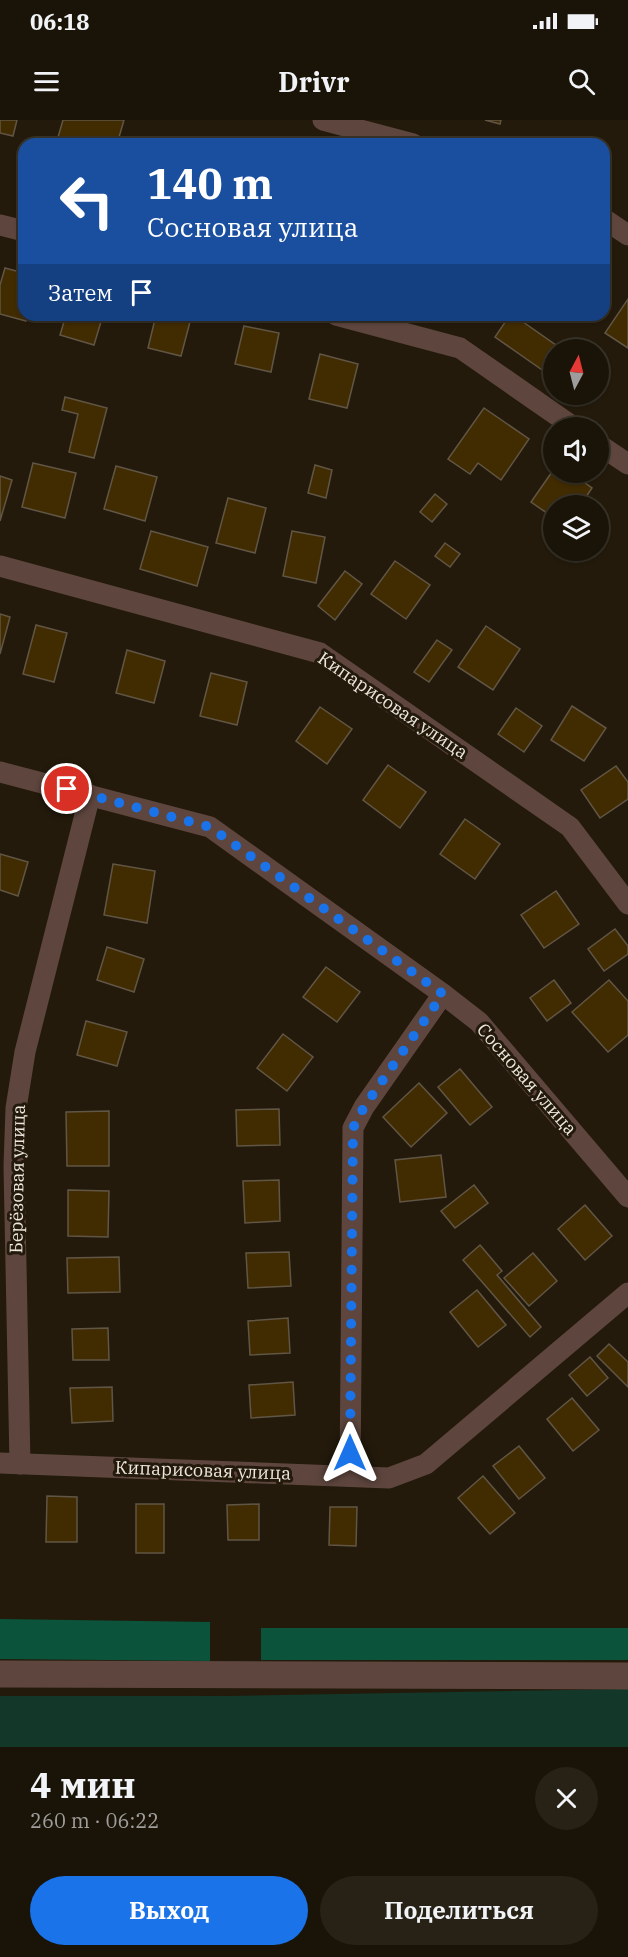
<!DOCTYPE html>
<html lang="ru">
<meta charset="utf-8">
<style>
:root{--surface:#1a1408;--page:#272116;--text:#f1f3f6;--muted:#9f9e9c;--line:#383329;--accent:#1a73e8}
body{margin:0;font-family:"IBM Plex Serif",serif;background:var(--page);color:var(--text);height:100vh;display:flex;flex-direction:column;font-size:22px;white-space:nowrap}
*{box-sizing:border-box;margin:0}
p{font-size:20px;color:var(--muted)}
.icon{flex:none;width:33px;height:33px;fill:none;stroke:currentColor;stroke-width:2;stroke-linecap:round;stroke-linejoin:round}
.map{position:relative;height:1627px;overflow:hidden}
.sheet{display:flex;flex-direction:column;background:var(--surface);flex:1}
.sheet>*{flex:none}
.guide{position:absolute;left:18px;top:18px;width:592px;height:183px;border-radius:18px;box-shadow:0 2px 4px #0004,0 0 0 2px var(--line);background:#1a4fa0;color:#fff;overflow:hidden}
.needle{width:39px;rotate:7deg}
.fabs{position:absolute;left:543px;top:219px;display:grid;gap:12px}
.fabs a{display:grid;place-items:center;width:66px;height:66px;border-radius:50%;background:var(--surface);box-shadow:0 2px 4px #0004,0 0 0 2px var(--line);font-size:30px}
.pin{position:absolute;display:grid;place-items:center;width:51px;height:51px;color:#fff;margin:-26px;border:3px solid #fff;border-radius:50%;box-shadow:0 2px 6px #0007}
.me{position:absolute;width:66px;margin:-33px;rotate:0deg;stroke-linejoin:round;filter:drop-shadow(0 0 4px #0008)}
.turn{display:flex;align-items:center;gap:21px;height:126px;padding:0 30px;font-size:27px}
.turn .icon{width:78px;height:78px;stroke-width:2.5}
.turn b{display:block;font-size:42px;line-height:51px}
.then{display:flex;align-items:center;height:57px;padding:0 30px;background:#0003;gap:12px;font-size:22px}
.round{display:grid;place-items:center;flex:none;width:63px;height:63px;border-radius:32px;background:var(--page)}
.head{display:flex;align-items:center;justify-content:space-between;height:102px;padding:0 30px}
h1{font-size:36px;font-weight:700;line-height:45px}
.cta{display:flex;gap:12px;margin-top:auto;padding:12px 30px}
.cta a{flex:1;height:69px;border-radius:36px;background:var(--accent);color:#fff;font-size:24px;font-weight:700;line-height:69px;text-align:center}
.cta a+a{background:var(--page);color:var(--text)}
.status{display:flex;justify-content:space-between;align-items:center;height:42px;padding:0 30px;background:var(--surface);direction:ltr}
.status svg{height:16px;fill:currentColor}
header{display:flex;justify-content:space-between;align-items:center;height:78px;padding:0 30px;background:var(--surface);font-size:27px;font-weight:700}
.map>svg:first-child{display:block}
</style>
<div class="status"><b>06:18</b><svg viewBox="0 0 49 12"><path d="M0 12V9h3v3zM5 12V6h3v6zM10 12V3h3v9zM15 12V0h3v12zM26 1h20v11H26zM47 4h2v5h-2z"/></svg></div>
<header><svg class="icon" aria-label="menu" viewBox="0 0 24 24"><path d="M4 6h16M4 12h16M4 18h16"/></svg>Drivr<svg class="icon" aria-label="search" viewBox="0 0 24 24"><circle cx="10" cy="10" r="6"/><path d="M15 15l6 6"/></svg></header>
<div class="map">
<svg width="628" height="1627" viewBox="0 0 628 1627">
<rect width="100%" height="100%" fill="#231a0b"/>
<path fill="#133829" d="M 628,1569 L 628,1627 L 0,1627 L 0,1576 L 229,1576 Z"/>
<g fill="#0b533b">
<path d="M 0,1499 L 210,1502 L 210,1541 L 0,1539 Z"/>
<rect x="261" y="1508" width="367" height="32"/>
</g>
<g fill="#412b01" stroke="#615645" stroke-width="1.5">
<path d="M 0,0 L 17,0 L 13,16 L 0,13 Z"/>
<path d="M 63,0 L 124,0 L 117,24 L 56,24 Z"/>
<path d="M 485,0 L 501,0 L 500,4 Z"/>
<path d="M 5,148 L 24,153 L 24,195 L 28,195 L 26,201 L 0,194 L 0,165 Z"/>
<path d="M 628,179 L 628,228 L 605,213 Z"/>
<path d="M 66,195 L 103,195 L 94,225 L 60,215 Z"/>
<path d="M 156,195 L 178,195 L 191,198 L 181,236 L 148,228 Z"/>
<path d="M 510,195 L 513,195 L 563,230 L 554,230 L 554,247 L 548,254 L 495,217 Z"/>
<path d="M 244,206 L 279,213 L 271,252 L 235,244 Z"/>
<path d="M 320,234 L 358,244 L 347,288 L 309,279 Z"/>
<path d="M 65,277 L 107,288 L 94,338 L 69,332 L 78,294 L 62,290 Z"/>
<path d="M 484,288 L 529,319 L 501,360 L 478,343 L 470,354 L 448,339 Z"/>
<path d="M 33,343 L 76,353 L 65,398 L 22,387 Z"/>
<path d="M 315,345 L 332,350 L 326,378 L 308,373 Z"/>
<path d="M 116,346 L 157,357 L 145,401 L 104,389 Z"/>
<path d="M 554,349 L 554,352 L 570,352 L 592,368 L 580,386 L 554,386 L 554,398 L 531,382 Z"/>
<path d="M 0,356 L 12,360 L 0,401 Z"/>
<path d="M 435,374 L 447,384 L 432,402 L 420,392 Z"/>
<path d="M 228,378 L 266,388 L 255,433 L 216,423 Z"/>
<path d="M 151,411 L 208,427 L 197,466 L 140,449 Z"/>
<path d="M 292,411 L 325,417 L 316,463 L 283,456 Z"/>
<path d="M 445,423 L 460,434 L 450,447 L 435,436 Z"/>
<path d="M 395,441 L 430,465 L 406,499 L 371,474 Z"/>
<path d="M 345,451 L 362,464 L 335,500 L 318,486 Z"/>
<path d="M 0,494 L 10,497 L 0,534 Z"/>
<path d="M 36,505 L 67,513 L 54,562 L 23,554 Z"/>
<path d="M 486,506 L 520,529 L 493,570 L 458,547 Z"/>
<path d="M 437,520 L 452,530 L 429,562 L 414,552 Z"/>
<path d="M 127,530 L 165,541 L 154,583 L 116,573 Z"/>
<path d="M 211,553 L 247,562 L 237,605 L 200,596 Z"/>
<path d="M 572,586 L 606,608 L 584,641 L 551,620 Z"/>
<path d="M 320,587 L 352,609 L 327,644 L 296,621 Z"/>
<path d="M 516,588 L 542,606 L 524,632 L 498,614 Z"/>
<path d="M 388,645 L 426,672 L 400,708 L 363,680 Z"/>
<path d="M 616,646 L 628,662 L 628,679 L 600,698 L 581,670 Z"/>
<path d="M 465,699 L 500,724 L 475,759 L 440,734 Z"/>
<path d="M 0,734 L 28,742 L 18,776 L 0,770 Z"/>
<path d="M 113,744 L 155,751 L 147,803 L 104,795 Z"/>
<path d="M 556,771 L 579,804 L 544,828 L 521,795 Z"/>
<path d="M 615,809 L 628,826 L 628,834 L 604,851 L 588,829 Z"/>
<path d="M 107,827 L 144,839 L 134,872 L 97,860 Z"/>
<path d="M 326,847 L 360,872 L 337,902 L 303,877 Z"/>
<path d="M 554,860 L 571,883 L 547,901 L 530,878 Z"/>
<path d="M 609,860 L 628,881 L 628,915 L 608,932 L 572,892 Z"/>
<path d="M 86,901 L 127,912 L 117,946 L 77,935 Z"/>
<path d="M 283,914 L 313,937 L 287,971 L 257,948 Z"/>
<path d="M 460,949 L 492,987 L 470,1005 L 438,967 Z"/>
<path d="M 419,963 L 447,993 L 411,1027 L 383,997 Z"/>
<path d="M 279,989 L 280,1025 L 237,1026 L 236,990 Z"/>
<path d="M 109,991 L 109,1046 L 67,1046 L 66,992 Z"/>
<path d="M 441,1035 L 446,1077 L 400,1082 L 395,1040 Z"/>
<path d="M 279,1060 L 280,1101 L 245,1103 L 243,1061 Z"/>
<path d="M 474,1065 L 488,1083 L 455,1108 L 441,1091 Z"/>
<path d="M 68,1070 L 109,1071 L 108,1117 L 68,1116 Z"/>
<path d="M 585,1085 L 612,1116 L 585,1140 L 558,1109 Z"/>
<path d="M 480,1125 L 502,1151 L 497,1155 L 541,1207 L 530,1217 L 463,1140 Z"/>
<path d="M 289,1132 L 291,1166 L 248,1168 L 246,1133 Z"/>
<path d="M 533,1133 L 557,1161 L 529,1186 L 504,1158 Z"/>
<path d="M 119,1137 L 120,1172 L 68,1173 L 67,1138 Z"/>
<path d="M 477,1170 L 506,1205 L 478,1227 L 450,1192 Z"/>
<path d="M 288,1198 L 290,1233 L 250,1235 L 248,1201 Z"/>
<path d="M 108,1208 L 109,1240 L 73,1240 L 72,1209 Z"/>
<path d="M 609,1224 L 628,1242 L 628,1267 L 597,1236 Z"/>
<path d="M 590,1237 L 608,1258 L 587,1276 L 569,1255 Z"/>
<path d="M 293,1262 L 295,1295 L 251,1298 L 249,1265 Z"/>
<path d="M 112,1267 L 113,1301 L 72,1303 L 70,1268 Z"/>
<path d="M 572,1278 L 599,1310 L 573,1331 L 547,1299 Z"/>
<path d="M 519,1326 L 545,1358 L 519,1379 L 493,1346 Z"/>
<path d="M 483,1356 L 515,1393 L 490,1414 L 458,1378 Z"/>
<path d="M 47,1376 L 77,1377 L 77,1422 L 46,1422 Z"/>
<rect x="136" y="1384" width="28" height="49"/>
<path d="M 259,1384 L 259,1420 L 228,1420 L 227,1385 Z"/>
<path d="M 330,1387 L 357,1387 L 356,1426 L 329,1425 Z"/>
</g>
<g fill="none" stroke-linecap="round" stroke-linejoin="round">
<g stroke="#5e463e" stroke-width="21">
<path d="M 323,0 L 413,24"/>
<path d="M 604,99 L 628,115"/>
<path d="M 0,105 L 24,111"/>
<path d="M 336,195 L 460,228 L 575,308"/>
<path d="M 598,324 L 628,344"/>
<path d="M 0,446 L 320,533 L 570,707 L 628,784"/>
<path d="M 0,652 L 210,707 L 443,874 L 479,902 L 628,1077"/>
<path d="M 0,1343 L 389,1358 L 426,1344 L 628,1173"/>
<path d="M 20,1344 L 14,1046 L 16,988 L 25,932 L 90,675"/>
<path d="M 350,1356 L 353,1008 L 364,987 L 443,874"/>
</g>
<path stroke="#5e463e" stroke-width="27" d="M 0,1554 L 628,1556"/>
</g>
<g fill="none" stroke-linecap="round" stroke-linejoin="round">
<path stroke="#1a73e8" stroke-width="10" stroke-dasharray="0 18" d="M 67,669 L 210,707 L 443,874 L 364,987 L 353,1008 L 350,1333"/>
</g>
<g text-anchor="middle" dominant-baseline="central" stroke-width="6" stroke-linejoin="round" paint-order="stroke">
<g font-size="18" fill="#ede7dd" stroke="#231a0b">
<text transform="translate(393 585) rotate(34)">Кипарисовая улица</text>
<text transform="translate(527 959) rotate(49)">Сосновая улица</text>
<text transform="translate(17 1059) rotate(-89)">Берёзовая улица</text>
<text transform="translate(203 1350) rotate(2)">Кипарисовая улица</text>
</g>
</g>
</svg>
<div class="fabs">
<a><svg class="needle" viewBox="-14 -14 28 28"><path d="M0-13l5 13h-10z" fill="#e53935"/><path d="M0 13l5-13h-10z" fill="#9f9e9c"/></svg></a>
<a><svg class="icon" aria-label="sound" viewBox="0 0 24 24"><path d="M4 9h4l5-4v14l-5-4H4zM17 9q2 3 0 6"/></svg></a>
<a><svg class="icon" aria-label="layers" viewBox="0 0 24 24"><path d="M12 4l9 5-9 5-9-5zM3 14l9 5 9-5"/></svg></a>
</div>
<div class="pin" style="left:67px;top:669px;background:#d93025"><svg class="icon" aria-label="arrive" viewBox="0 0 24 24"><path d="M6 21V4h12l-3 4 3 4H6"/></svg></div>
<svg class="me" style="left:350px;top:1333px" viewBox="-20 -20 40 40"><path d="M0-17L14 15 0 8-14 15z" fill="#1a73e8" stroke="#fff" stroke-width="4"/></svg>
<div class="guide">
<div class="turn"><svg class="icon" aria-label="left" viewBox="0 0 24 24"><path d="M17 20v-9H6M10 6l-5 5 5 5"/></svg><div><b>140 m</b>Сосновая улица</div></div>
<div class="then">Затем<svg class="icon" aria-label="arrive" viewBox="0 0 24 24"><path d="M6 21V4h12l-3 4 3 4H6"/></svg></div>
</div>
</div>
<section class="sheet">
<div class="head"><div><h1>4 мин</h1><p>260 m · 06:22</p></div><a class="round"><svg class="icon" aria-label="close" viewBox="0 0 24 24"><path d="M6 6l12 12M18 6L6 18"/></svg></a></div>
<div class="cta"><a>Выход</a><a>Поделиться</a></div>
</section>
